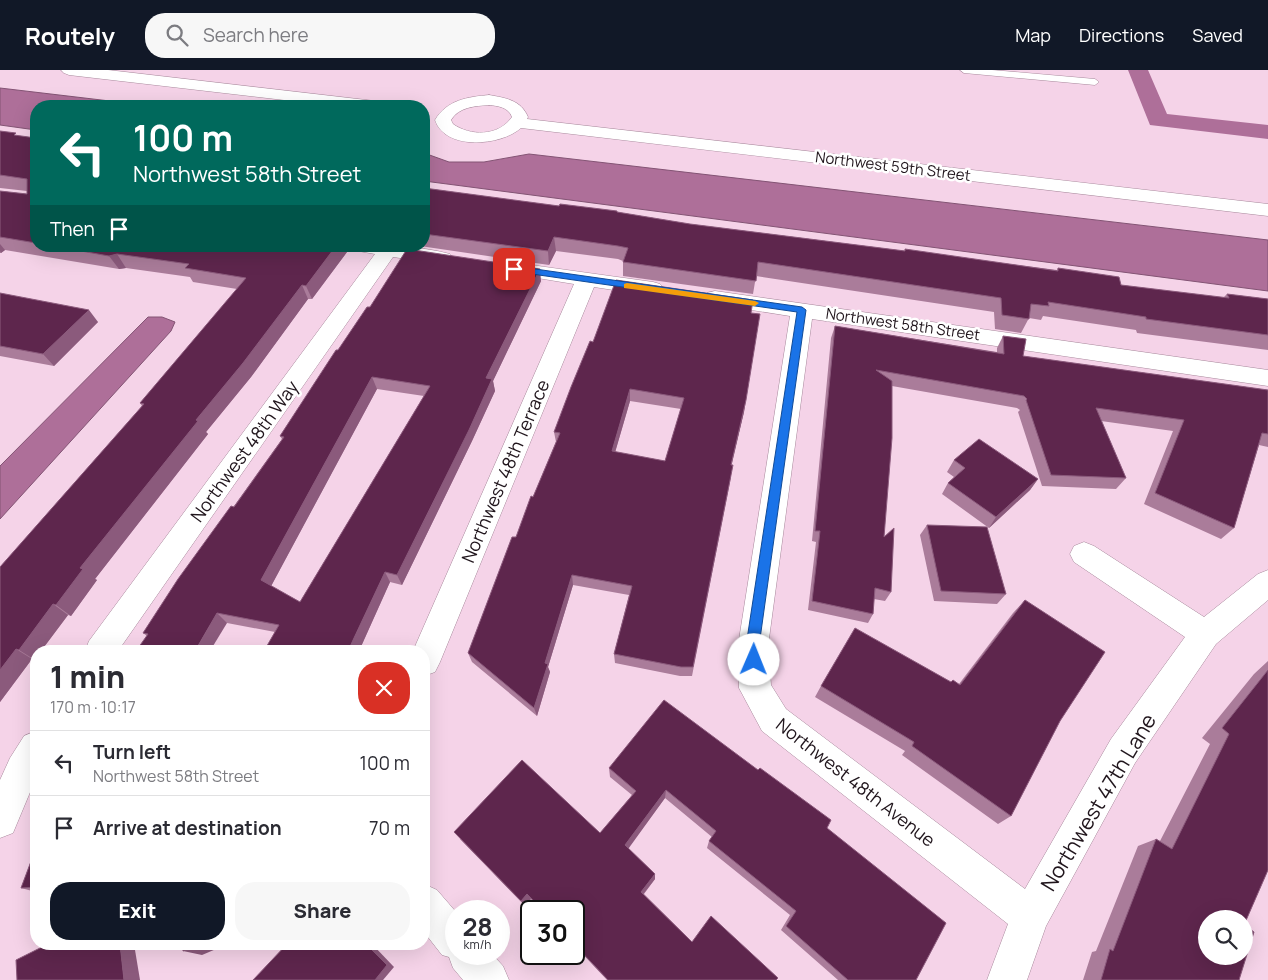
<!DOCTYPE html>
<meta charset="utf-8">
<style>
:root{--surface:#fff;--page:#f7f7f7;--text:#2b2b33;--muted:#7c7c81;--line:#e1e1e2;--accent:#111827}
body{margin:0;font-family:Manrope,sans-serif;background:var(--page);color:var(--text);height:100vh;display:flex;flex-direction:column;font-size:19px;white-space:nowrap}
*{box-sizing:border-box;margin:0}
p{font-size:16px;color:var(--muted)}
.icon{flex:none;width:28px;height:28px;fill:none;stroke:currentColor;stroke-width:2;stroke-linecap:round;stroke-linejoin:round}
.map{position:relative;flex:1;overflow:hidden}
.sheet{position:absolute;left:30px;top:575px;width:400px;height:305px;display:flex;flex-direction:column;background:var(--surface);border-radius:20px;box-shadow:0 5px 20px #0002}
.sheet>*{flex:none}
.top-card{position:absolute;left:30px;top:30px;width:400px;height:152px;border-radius:20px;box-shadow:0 5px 20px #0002;background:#00695c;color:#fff;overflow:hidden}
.fabs{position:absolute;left:1198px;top:840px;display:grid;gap:10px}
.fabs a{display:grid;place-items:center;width:55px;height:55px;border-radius:50%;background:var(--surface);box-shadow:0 5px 20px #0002;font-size:25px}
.speed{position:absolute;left:445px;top:830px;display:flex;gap:10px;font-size:25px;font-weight:700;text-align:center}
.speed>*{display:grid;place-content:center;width:65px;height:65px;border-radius:50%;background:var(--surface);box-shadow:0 5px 20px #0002;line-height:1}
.speed small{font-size:12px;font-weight:400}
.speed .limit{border:2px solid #111;border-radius:8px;background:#fff;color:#111}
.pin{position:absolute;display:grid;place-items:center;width:42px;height:42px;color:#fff;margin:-21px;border-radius:10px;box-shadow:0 2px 8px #0006}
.me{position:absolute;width:55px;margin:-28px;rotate:1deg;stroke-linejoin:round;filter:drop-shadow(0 0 4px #0008)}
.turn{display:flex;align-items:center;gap:18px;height:105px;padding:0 20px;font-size:22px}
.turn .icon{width:65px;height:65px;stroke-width:2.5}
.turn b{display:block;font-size:35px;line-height:42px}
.then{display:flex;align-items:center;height:48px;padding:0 20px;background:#0003;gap:10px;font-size:19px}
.round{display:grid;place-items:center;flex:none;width:52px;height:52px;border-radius:20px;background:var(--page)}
.overview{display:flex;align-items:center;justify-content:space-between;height:85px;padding:0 20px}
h1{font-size:30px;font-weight:800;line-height:38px}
.cta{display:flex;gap:10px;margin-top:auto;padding:10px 20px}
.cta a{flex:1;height:58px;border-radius:20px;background:var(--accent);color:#fff;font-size:20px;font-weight:800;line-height:58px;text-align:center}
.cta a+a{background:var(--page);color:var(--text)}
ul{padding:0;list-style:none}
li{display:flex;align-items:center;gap:15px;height:65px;padding:0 20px;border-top:1px solid var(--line)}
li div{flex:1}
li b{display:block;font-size:19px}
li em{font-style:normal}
header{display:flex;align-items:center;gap:30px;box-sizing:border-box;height:70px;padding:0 25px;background:var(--accent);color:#fff}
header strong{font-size:24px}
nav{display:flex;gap:28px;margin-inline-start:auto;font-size:18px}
.search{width:350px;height:45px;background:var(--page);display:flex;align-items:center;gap:12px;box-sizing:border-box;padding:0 18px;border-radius:20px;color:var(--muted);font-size:19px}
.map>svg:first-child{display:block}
</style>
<header>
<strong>Routely</strong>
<div class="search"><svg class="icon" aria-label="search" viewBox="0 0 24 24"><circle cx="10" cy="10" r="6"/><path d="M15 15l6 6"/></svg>Search here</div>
<nav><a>Map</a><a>Directions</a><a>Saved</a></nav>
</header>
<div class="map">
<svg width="1268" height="910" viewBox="0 0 1268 910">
<rect width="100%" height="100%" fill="#f5d3e8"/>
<g fill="#ae6f99" stroke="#835474">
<path d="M 0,18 L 152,36 L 36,36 L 36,60 L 0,55 Z"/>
<path d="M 424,83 L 449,92 L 484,92 L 529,84 L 1268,170 L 1268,221 L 424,111 Z"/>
<path d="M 148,247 L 162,247 L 175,252 L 171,261 L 0,449 L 0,396 Z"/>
</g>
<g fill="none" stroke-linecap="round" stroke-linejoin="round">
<path fill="#ae6f99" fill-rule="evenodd" d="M 1128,0 L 1148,0 L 1167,44 L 1268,55 L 1268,69 L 1150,55 Z"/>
<g stroke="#a7889b" stroke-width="1">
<path id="lane" d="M 960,0 L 992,0 L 1095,9 L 1099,12 L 1095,15 L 964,3 Z"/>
</g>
<g stroke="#a7889b" stroke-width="1">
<g id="street">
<path d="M 61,0 L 108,0 L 375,31 L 381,33 L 383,36 L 336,36 L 69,5 L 64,3 Z"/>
<path d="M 489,25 C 506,28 521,30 528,47 L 527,49 L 1268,134 L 1268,146 L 521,58 C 501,76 445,81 435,50 C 447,30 467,27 489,25 ZM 489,35 C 498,36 508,37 512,47 C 498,67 470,66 453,54 L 451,50 C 459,37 475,36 489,35 Z"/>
<path d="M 350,176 C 384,176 417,175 450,184 L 453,188 L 450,192 L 443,194 L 393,187 L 118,581 L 85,581 L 89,571 L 375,184 L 353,180 Z"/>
<path d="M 502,191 L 653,212 L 660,214 L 664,219 L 660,224 L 653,226 L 594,217 L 440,592 L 435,602 L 424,606 L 424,581 L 413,581 L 574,214 L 495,201 L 492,197 L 495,193 Z"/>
<path d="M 715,221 L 1268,300 L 1268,316 L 812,249 L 768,576 L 771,615 L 786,639 L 1025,819 L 1111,669 L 1185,567 L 1074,492 L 1070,484 L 1074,476 L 1084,472 L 1094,476 L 1204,547 L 1258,504 L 1268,500 L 1268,530 L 1216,574 L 1135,693 L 1046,856 L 1027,910 L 987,910 L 1008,854 L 762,661 L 739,618 L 738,576 L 790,246 L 707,233 L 704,228 L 707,223 Z"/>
<path d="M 36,661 L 36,708 L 13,763 L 0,768 L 0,710 L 10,688 L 24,666 Z"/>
<path d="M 424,814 L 437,820 L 456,842 L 456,884 L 492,884 L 503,896 L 509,910 L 463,910 L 453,898 L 449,887 L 442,885 L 424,862 Z"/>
</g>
</g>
<use href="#lane" fill="#fff" fill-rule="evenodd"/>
<use href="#street" fill="#fff" fill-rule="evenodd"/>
</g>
<g fill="#aa7c9a" fill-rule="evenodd">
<path d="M 0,61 L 18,66 L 36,68 L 36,176 L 349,176 L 350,178 L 312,229 L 308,229 L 251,307 L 206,362 L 208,364 L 95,509 L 97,510 L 71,546 L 68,545 L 41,581 L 36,581 L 35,590 L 32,589 L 0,632 L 0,497 L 142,336 L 140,333 L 237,219 L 193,212 L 190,207 L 126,198 L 119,199 L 5,180 L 1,183 L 0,183 L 0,121 L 27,124 L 27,121 L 0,118 Z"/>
<path d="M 424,118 L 559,136 L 617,142 L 690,154 L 1057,200 L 1058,198 L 1121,215 L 1223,228 L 1227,224 L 1268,229 L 1268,280 L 1137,263 L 1136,260 L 1043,246 L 1041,250 L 1029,248 L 1021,263 L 995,259 L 994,242 L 756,206 L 753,224 L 623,206 L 623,191 L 618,189 L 556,181 L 549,195 L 420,176 L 424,176 Z"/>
<path d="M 541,211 L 493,311 L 495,321 L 472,371 L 402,515 L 390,512 L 359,581 L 264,581 L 275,562 L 227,553 L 147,566 L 143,563 L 282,369 L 280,366 L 338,280 L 370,237 ZM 377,319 L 424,326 L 300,532 L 271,516 Z"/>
<path d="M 0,223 L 98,252 L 54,296 L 0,286 Z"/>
<path d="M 751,243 L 744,342 L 731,395 L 731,407 L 692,606 L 680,606 L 615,593 L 614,584 L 629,525 L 573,515 L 548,597 L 550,602 L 537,646 L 472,592 L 468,583 L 556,372 L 554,362 L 593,272 ZM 630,331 L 681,339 L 665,391 L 615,382 Z"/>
<path d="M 835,256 L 997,282 L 997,278 L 1003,266 L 1023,286 L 1268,320 L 1268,377 L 1259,375 L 1234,458 L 1221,469 L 1144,434 L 1173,361 L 1101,351 L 1126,408 L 1116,419 L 1042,416 L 1018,342 L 1020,340 L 1017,338 L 892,316 L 884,467 L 891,522 L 885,531 L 874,529 L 873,544 L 868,553 L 808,540 L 816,472 L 812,471 L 831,268 Z"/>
<path d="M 954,390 L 1038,409 L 1030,420 L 989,458 L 942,424 L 948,413 L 954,407 L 947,402 Z"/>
<path d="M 927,455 L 1006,524 L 997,534 L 934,531 L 920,465 Z"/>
<path d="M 1025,530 L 1060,651 L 1011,746 L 998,754 L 902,685 L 905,681 L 815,627 L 821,616 L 951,612 L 959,614 L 1013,543 Z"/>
<path d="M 1268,591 L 1268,800 L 1244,855 L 1239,910 L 1083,910 L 1092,882 L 1096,881 L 1138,776 L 1156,769 L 1160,771 L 1210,674 L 1202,668 L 1254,604 Z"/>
<path d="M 609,698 L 827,758 L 916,910 L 838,910 L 781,860 L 790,845 L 707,778 L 709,771 L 712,767 L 665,728 L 628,778 L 655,809 L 644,824 L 692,872 L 776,910 L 607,910 L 574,875 L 574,841 L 542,841 L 531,829 L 525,836 L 460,769 L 600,763 L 632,725 L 610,707 Z"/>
<path d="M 36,778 L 36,822 L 21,818 Z"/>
</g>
<g fill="#8b5a7c">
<path d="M 554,167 L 556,181 L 549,195 L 548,181 Z"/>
<path d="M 0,174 L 5,180 L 1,183 L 0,181 Z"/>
<path d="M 336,176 L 349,176 L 350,178 L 312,229 L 306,216 Z"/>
<path d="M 117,184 L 126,198 L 119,199 L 109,186 Z"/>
<path d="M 540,199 L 541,211 L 493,311 L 495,321 L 472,371 L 402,515 L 397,505 L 486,308 Z"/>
<path d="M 302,215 L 308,229 L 251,307 L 206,362 L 208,364 L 95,509 L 97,510 L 71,546 L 56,535 L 80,498 Z"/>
<path d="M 89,240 L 98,252 L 54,296 L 43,284 Z"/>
<path d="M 372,307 L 377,319 L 269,520 L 261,510 Z"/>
<path d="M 630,319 L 630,331 L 612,393 L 612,381 Z"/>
<path d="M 746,330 L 744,342 L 729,406 L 731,395 Z"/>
<path d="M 1038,409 L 1030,420 L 989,458 L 996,447 Z"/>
<path d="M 385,502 L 390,512 L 359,581 L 348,581 Z"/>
<path d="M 572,505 L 573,515 L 548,597 L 550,602 L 537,646 L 534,638 L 545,593 Z"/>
<path d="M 53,534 L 68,545 L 41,581 L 36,581 L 36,588 L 35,590 L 19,580 Z"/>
<path d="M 217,543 L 227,553 L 210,581 L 195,581 Z"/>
<path d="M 16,579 L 32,589 L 0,632 L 0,600 Z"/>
<path d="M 666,720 L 665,728 L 626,782 L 625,775 Z"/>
<path d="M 655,804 L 655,809 L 641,827 L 641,822 Z"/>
<path d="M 527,824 L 531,829 L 525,836 L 521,831 Z"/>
<path d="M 120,874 L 134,874 L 140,910 L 124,910 Z"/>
<path d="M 202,874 L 228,874 L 202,885 L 183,881 Z"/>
<path d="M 366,874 L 372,874 L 394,897 L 383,910 L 375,910 Z"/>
</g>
<g fill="#5e264d" stroke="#8b5a7c" fill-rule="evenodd">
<path d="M 0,61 L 16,63 L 14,65 L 36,68 L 36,173 L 0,167 L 0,121 L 27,124 L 27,109 L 0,105 Z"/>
<path d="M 424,118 L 559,136 L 560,134 L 617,141 L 617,142 L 690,154 L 905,181 L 905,179 L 1058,201 L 1058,198 L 1119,207 L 1121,215 L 1229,228 L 1227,224 L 1268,229 L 1268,265 L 1146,249 L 1146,247 L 1048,232 L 1049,236 L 1031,234 L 1029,249 L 1002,245 L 1001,228 L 758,192 L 756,211 L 623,192 L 628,178 L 618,176 L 554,167 L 548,181 L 424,164 Z"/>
<path d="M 53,176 L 336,176 L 306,216 L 302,215 L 243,293 L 196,350 L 198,351 L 80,498 L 83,499 L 56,535 L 53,534 L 19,580 L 16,579 L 0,600 L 0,497 L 144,334 L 140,333 L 246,208 L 185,198 L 189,194 L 117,184 L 109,186 Z"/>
<path d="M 407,179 L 540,199 L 486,308 L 492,309 L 469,360 L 397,505 L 385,502 L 354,568 L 348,581 L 264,581 L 279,555 L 217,543 L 195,581 L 136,581 L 148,564 L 143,563 L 178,509 L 231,436 L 234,437 L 284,367 L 280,366 L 336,280 L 338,280 L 367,237 L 370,237 ZM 372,307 L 430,316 L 300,532 L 261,510 Z"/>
<path d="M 616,210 L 753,230 L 751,243 L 760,244 L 746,330 L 731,395 L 733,395 L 693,597 L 681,597 L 614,584 L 632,516 L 572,505 L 545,593 L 548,594 L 534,638 L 468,583 L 512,467 L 516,467 L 531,426 L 533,427 L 560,363 L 554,362 L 571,317 L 590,271 L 593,272 ZM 630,319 L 684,328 L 665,391 L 612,381 Z"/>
<path d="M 0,223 L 89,240 L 43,284 L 0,276 Z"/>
<path d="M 835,256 L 1004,284 L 1003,266 L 1026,269 L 1023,286 L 1268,320 L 1268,364 L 1262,363 L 1234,458 L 1155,423 L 1184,350 L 1096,338 L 1126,408 L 1051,405 L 1026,330 L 1027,329 L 1024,326 L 876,300 L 892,311 L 892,368 L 884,467 L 894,458 L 891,522 L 875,518 L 873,544 L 812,531 L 820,461 L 815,461 Z"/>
<path d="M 979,369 L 1038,409 L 996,447 L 948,413 L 965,398 L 954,390 Z"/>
<path d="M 927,455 L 987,457 L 1006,524 L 941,521 Z"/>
<path d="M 1025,530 L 1105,582 L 1060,651 L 1011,746 L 912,676 L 914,672 L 821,616 L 855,558 L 951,612 L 953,610 L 960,615 Z"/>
<path d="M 1268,600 L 1268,800 L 1244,855 L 1244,849 L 1206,849 L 1206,886 L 1244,886 L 1244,855 L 1254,862 L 1239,910 L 1101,910 L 1110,879 L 1113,881 L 1156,769 L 1172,779 L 1229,664 L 1222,658 Z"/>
<path d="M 664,630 L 758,700 L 760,698 L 831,750 L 827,758 L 946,853 L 916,910 L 848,910 L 786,856 L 796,841 L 709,771 L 716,761 L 666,720 L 625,775 L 655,804 L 641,822 L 692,872 L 711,846 L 778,908 L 776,910 L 608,910 L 574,874 L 574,841 L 543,841 L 527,824 L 521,831 L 454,762 L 522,690 L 600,763 L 636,721 L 609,698 Z"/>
<path d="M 36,778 L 36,817 L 21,818 Z"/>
<path d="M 48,874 L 120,874 L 124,910 L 17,910 L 16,890 Z"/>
<path d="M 183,874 L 202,874 L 183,881 Z"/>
<path d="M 287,874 L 366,874 L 387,895 L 375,910 L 253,910 Z"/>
</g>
<path fill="#1a73e8" stroke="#114b97" d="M 514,196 L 802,237 L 806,240 L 759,576 L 760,590 L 758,594 L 754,596 L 749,594 L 746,576 L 797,242 L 511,201 L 511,197 Z"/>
<path fill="#f59e0b" d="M 627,213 L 755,231 L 759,233 L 755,236 L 624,218 L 624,214 Z"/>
<g text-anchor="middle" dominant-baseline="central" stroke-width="5" stroke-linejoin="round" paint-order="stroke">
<g font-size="15" fill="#20151c" stroke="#fff">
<text transform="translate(893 96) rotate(7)">Northwest 59th Street</text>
<text transform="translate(903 254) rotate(8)">Northwest 58th Street</text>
</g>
<g font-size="18" fill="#20151c" stroke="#fff">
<text transform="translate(244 381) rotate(-54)">Northwest 48th Way</text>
<text transform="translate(505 401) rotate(-67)">Northwest 48th Terrace</text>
<text transform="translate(856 712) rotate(38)">Northwest 48th Avenue</text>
</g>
<g font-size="21" fill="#20151c" stroke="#fff">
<text transform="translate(1098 732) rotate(-59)">Northwest 47th Lane</text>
</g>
</g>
</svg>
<div class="fabs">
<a><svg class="icon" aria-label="search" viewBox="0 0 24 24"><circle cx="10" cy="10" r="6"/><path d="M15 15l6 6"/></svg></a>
</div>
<div class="speed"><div>28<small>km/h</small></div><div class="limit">30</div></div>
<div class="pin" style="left:514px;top:199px;background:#d93025"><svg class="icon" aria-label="arrive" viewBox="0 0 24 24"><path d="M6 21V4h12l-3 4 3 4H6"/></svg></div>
<svg class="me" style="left:754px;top:590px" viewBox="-20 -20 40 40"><circle r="19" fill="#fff"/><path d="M0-13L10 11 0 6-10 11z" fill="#1a73e8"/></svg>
<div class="top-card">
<div class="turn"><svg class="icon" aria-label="left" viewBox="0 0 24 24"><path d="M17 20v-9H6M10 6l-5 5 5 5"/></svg><div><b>100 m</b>Northwest 58th Street</div></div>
<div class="then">Then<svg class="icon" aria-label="arrive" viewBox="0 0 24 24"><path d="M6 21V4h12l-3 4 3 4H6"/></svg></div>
</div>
<section class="sheet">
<div class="overview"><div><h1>1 min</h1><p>170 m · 10:17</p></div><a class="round" style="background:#d93025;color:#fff"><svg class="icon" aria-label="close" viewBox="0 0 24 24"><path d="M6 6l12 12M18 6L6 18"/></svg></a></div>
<ul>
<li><svg class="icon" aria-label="left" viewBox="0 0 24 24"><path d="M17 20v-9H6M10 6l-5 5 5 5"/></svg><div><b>Turn left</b><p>Northwest 58th Street</p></div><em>100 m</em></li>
<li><svg class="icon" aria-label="arrive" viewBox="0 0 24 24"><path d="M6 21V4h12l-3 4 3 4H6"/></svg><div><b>Arrive at destination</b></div><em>70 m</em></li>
</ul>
<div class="cta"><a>Exit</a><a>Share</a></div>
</section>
</div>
